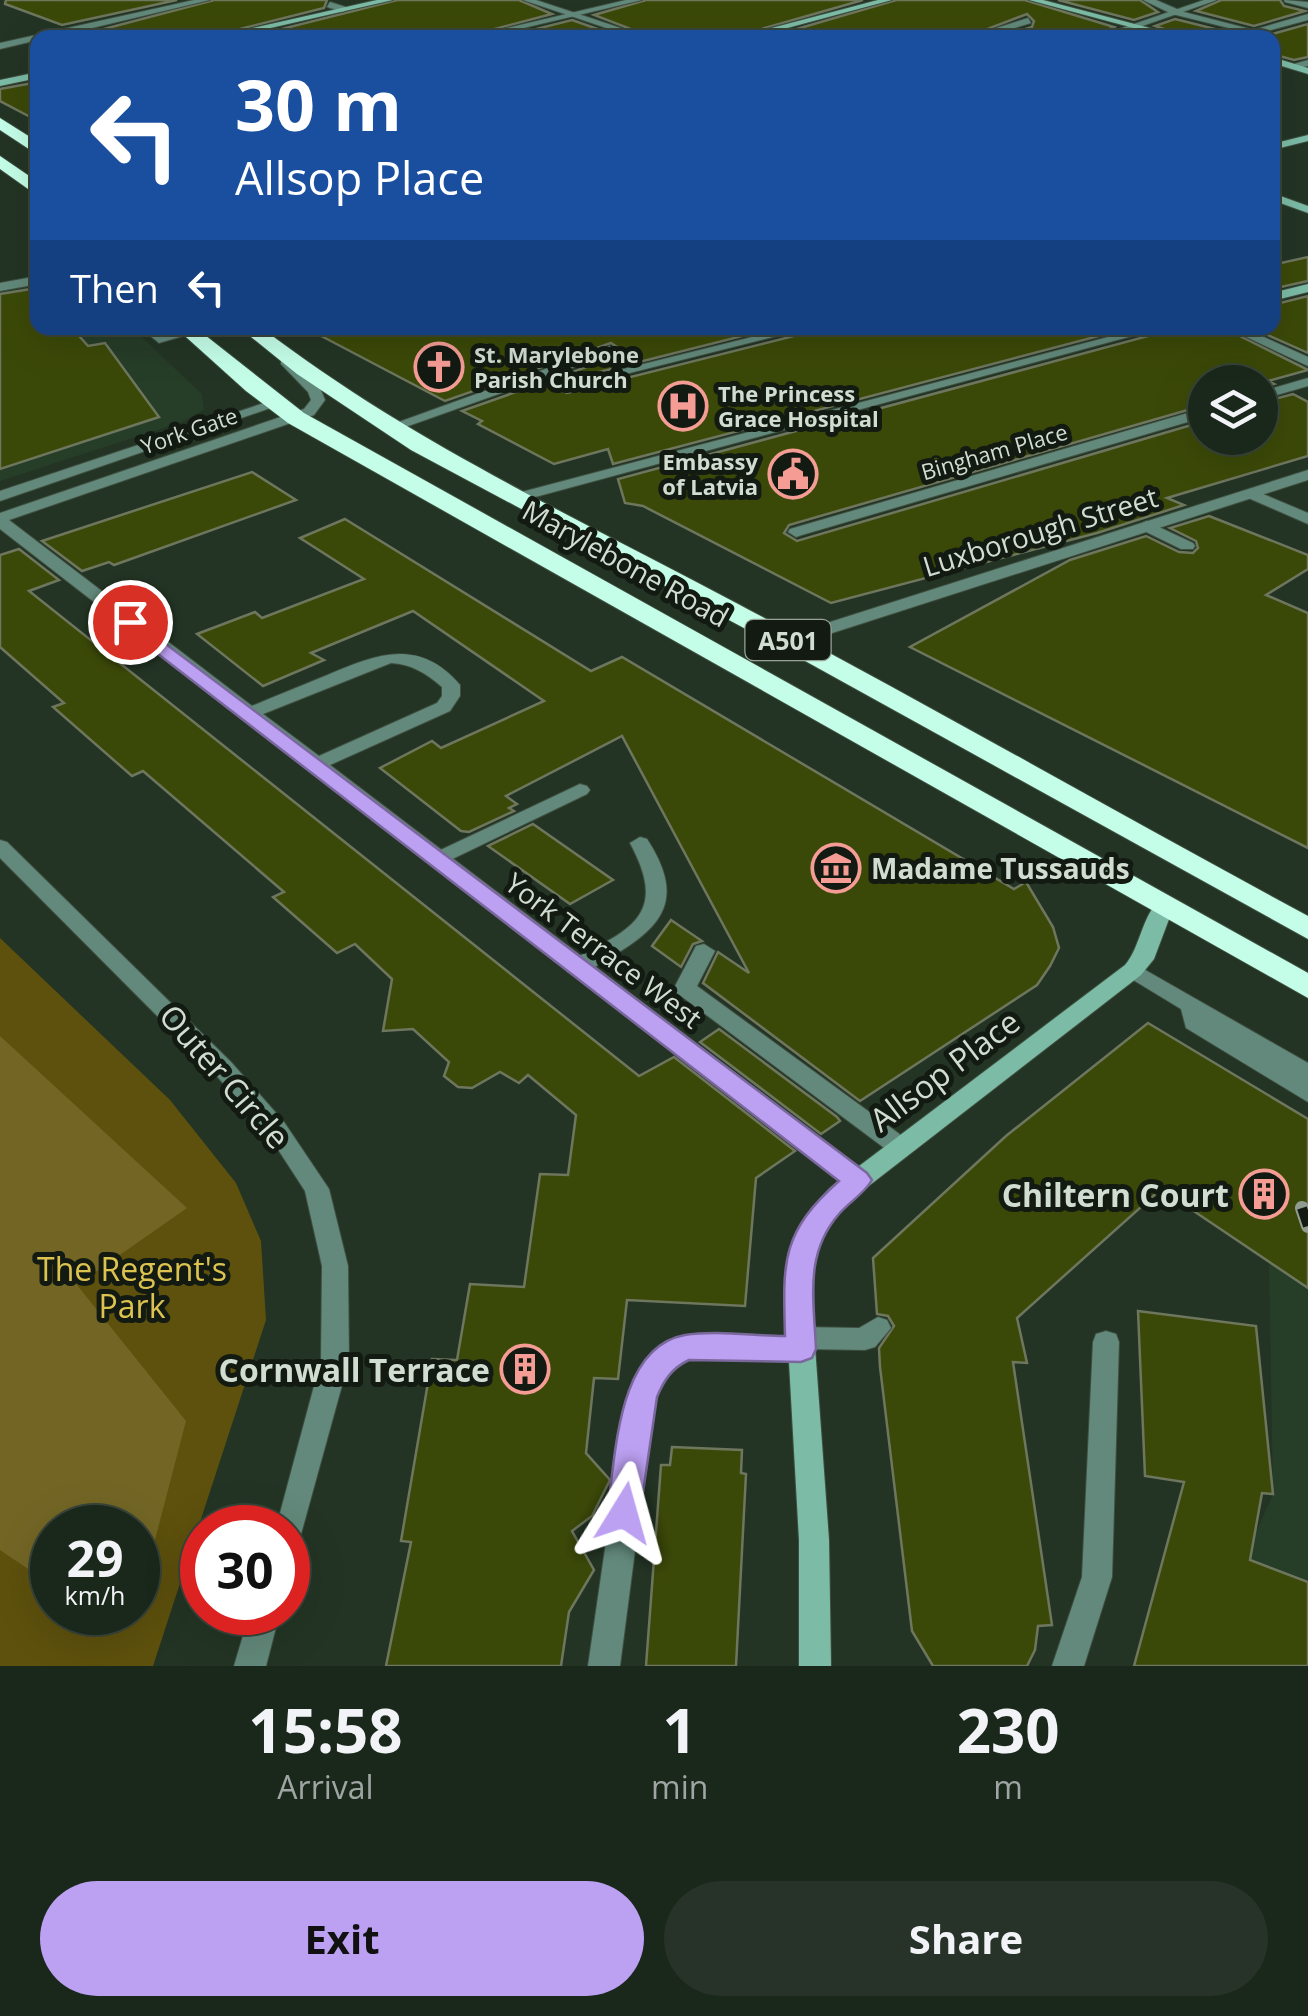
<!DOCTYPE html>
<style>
:root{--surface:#1a271b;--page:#273328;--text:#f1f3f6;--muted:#9fa5a3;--line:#38443a;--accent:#bca0f2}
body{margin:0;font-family:"Open Sans",sans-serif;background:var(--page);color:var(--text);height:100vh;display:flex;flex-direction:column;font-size:38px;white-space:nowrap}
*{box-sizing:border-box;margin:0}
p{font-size:32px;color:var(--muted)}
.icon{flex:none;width:55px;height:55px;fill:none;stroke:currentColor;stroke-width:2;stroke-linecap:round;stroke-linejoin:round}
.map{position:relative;height:1666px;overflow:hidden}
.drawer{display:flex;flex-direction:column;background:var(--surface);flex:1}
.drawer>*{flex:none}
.guide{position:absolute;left:30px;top:30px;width:1250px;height:305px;border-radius:20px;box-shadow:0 10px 40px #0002,0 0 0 2px var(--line);background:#1a4fa0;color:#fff;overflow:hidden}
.tools{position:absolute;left:1188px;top:365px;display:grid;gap:20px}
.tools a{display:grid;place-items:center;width:90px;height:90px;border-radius:50%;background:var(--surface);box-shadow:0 10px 40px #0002,0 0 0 2px var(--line);font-size:50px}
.speed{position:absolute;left:30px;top:1505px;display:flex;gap:20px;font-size:50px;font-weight:700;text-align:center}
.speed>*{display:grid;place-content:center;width:130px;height:130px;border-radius:50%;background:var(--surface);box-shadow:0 10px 40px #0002,0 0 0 2px var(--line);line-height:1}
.speed small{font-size:25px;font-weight:400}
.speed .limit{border:15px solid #d22;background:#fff;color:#111}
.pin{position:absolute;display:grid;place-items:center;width:85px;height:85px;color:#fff;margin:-42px;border:5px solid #fff;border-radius:50%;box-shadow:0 2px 10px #0007}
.me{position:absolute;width:110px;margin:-55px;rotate:8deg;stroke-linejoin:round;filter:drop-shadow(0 0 8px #0008)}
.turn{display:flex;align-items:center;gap:35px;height:210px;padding:0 40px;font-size:45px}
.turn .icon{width:130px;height:130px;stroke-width:2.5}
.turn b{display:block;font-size:70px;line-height:85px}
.then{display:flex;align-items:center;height:95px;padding:0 40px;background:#0003;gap:20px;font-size:38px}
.eta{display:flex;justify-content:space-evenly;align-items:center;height:170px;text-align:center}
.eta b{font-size:60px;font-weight:700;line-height:70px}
.cta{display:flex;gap:20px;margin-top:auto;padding:20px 40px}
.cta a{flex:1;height:115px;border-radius:60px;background:var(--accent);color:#111;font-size:40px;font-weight:700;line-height:115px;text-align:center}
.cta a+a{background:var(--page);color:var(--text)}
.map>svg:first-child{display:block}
</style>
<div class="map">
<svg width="1308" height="1666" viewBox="0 0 1308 1666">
<rect width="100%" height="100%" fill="#233424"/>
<g fill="#263d28">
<path d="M 37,282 L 38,328 L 132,328 L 202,394 L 204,410 L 182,422 L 0,481 L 0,289 Z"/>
<path d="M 1269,1262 L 1308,1288 L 1308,1666 L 1134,1666 L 1253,1539 L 1273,1494 Z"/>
</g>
<path fill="#5e510d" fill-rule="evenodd" d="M 0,938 L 170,1100 L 236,1183 L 261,1241 L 266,1320 L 153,1666 L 0,1666 ZM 52,1528 L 138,1528 L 138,1612 L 52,1612 Z"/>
<path fill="#736625" d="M 0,1036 L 187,1208 L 77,1285 L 186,1421 L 138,1605 L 138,1528 L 52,1528 L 52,1585 L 0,1550 Z"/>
<g fill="#3b4908" stroke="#6e765e" stroke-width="2.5">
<path d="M 6,0 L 177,0 L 62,25 L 5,4 Z"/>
<path d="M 214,0 L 327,0 L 324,8 L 204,38 L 95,38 L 85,34 Z"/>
<path d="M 397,0 L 519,0 L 552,14 L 460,38 L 246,38 Z"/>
<path d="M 646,0 L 863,0 L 730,38 L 654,38 L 594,15 Z"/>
<path d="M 896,0 L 1025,0 L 1114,27 L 1090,38 L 996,38 L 1032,27 L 1034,21 L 1027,14 L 964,38 L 766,38 Z"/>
<path d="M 1058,0 L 1140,0 L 1158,12 L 1134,20 Z"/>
<path d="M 1221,0 L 1280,0 L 1284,6 L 1305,11 L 1254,26 L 1196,11 Z"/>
<path d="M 1175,19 L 1231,33 L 1223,38 L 1191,38 L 1155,26 Z"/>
<path d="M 572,20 L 623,38 L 500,38 Z"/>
<path d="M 1308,24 L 1308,57 L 1294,60 L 1272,54 L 1272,38 L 1258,38 Z"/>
<path d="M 38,82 L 38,121 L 0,101 L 0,89 Z"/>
<path d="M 1308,257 L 1308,281 L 1272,289 L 1272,265 Z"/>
<path d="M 37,288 L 38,328 L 72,328 L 88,346 L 105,343 L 159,417 L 0,469 L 0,294 Z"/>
<path d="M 1308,296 L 1308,353 L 1252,328 L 1272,328 L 1272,305 Z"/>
<path d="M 306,328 L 774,328 L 556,383 L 557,388 L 567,393 L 810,332 L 813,328 L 1129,328 L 613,464 L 608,449 L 554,464 L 478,424 L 482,421 L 462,411 L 615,357 L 620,349 L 611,343 L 445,401 Z"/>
<path d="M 1166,328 L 1224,328 L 1308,370 L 1268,381 L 1274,384 L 1260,388 L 1260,382 L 1205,382 L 1205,405 L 789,525 L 784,533 L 797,541 L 1205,421 L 1205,438 L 1260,438 L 1260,403 L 1293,394 L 1308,402 L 1308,456 L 1167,498 L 1184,505 L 1097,533 L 831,603 L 643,506 L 625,503 L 618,479 L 1163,332 Z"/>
<path d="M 252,472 L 296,500 L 114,565 L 109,562 L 82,571 L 42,541 Z"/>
<path d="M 1209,516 L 1308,555 L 1308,569 L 1266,595 L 1308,613 L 1308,848 L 910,647 L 1070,560 L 1146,536 L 1179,552 L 1193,553 L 1198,548 L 1196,541 L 1170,528 Z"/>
<path d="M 345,519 L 591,671 L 622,657 L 1014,889 L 1026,882 L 1053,927 L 1059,948 L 1050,966 L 1037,985 L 860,1101 L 703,983 L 718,952 L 749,973 L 622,736 L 506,796 L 517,804 L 509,808 L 514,811 L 469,832 L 461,831 L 380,768 L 432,741 L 441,748 L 544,701 L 413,611 L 311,653 L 324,660 L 263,686 L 197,634 L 255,612 L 262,618 L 364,579 L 300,538 Z"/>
<path d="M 19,549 L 59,580 L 29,591 L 639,1076 L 674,1057 L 795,1151 L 756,1178 L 745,1306 L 627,1300 L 618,1379 L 594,1378 L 586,1453 L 610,1480 L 592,1516 L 572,1531 L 594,1570 L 569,1612 L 561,1666 L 386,1666 L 411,1542 L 401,1541 L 432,1359 L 457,1360 L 470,1284 L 524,1287 L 540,1174 L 568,1175 L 576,1115 L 528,1075 L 519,1083 L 500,1072 L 472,1088 L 458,1087 L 444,1076 L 449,1062 L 413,1029 L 383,1031 L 392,979 L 355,944 L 337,953 L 273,897 L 284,892 L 143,771 L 132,776 L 53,707 L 64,703 L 0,647 L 0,555 Z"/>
<path d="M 533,824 L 613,880 L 570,904 L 488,846 Z"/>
<path d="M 671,920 L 702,941 L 693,944 L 681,967 L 652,946 Z"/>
<path d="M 1148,1023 L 1308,1119 L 1308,1288 L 1161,1189 L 1017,1318 L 1027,1363 L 1013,1362 L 1052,1625 L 1038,1626 L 1035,1650 L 1027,1666 L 933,1666 L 912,1631 L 880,1367 L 879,1348 L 894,1326 L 888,1316 L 877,1314 L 873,1258 L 1006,1136 Z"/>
<path d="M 719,1029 L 837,1117 L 840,1121 L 821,1134 L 700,1042 Z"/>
<path d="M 1138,1311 L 1256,1326 L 1273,1494 L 1262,1493 L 1250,1560 L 1308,1582 L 1308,1666 L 1134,1666 L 1184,1482 L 1145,1476 Z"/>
<path d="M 672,1447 L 742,1450 L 741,1473 L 746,1474 L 736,1666 L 646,1666 L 661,1465 L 670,1465 Z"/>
</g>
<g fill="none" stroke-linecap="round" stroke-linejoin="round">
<g stroke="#3f4f40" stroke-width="2">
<g id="lane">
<path d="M 194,0 L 210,0 L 50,38 L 38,38 L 38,40 L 0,49 L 0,43 Z"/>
<path d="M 626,0 L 642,0 L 482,38 L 464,38 Z"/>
<path d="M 1143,0 L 1156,0 L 1184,12 L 1258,31 L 1253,34 L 1172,14 Z"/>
<path d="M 330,2 L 346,7 L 347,9 L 343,12 L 327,7 Z"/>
<path d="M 1028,18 L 1031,23 L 981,38 L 968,37 Z"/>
<path d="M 141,328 L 155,328 L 162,334 L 190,328 L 197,332 L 159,343 Z"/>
<path d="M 609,346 L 616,350 L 614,353 L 397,430 L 385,427 Z"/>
<path d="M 1251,489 L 1308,513 L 1308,524 L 1246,497 L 1243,494 Z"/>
<path d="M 1146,521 L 1193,543 L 1195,546 L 1193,549 L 1181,549 L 1140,529 L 1138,526 Z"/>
<path d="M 580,784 L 587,786 L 590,790 L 587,794 L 444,863 L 430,863 L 427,859 L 430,855 Z"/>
<path d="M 640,837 L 647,839 C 684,896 667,925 611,957 C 598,965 584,976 568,972 L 565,967 L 568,962 C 629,930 670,917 630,843 Z"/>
<path d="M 704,944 L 715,951 L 697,986 L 909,1141 L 912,1147 L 909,1153 L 900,1156 L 891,1153 L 677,993 L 674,988 L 696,946 Z"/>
<path d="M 1133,963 L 1308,1063 L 1308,1102 L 1186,1028 L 1181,1009 L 1125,975 L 1122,970 Z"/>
<path d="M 878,1317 L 887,1320 L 891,1328 L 875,1347 L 865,1350 L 801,1349 L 791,1346 L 788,1338 L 791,1330 L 801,1327 L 859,1328 Z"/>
<path d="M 1106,1331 L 1116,1334 L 1119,1342 L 1112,1577 L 1084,1666 L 1052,1666 L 1082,1577 L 1093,1342 L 1096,1334 Z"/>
</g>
</g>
<g stroke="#3f4f40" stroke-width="2">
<g id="street">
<path d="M 523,0 L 536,0 L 651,38 L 636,38 Z"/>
<path d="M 1204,0 L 1217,0 L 1108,38 L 1093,38 Z"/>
<path d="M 1284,0 L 1308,2 L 1308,8 L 1285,2 Z"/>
<path d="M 1308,14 L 1308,20 L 1242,38 L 1226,38 Z"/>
<path d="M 1308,60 L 1308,66 L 1292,69 L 1287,66 Z"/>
<path d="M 38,276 L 38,284 L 0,291 L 0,283 Z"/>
<path d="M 788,328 L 809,328 L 566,389 L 559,385 Z"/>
<path d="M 1142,328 L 1162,328 L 524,500 L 519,502 L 511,497 L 514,494 Z"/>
<path d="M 1227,328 L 1244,328 L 1308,357 L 1308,366 Z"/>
<path d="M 281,358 L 291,358 L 320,388 L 325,400 L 314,415 L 9,520 L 252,706 C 276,696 301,686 325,676 C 375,655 418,636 460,685 L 460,696 L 450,711 L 330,765 L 866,1173 L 869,1180 L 866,1187 L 857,1189 L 848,1187 L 0,529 L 0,513 L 304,409 L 311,400 L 308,392 L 281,364 ZM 391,663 C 411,664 426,673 442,687 L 442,696 L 437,703 L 319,756 L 263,714 Z"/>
<path d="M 1308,378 L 1308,386 L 1260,400 L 1260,392 Z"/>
<path d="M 270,401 L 282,404 L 0,501 L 0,491 Z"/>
<path d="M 1205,408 L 1205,417 L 802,535 L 796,537 L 788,532 L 790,529 Z"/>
<path d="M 1308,470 L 1308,480 L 795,645 L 789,646 L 780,641 L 783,637 Z"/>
<path d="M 0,840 L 7,842 L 231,1062 L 284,1122 L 329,1189 L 348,1266 L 349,1360 L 298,1545 L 288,1549 L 288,1528 L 276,1528 L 321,1360 L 322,1266 L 305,1191 L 268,1134 L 215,1074 L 0,858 Z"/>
<path d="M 686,1336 L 801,1338 L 811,1341 L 815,1349 L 811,1357 L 801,1360 L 688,1358 L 676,1364 L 661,1382 L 655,1397 L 620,1666 L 588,1666 L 627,1397 C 640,1365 653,1347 686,1336 Z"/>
<path d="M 250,1612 L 280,1612 L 266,1666 L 234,1666 Z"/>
</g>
</g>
<g stroke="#3f4f40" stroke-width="2">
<g id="secondary">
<path d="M 377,0 L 393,0 L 227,38 L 208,38 Z"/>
<path d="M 878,0 L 892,0 L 750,38 L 733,38 Z"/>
<path d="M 1029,0 L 1043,0 L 1188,38 L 1171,38 Z"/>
<path d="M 1272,57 L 1308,68 L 1308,74 L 1272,63 Z"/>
<path d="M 38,72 L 38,78 L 0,86 L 0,80 Z"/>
<path d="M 1308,135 L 1308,141 L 1272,150 L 1272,144 Z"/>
<path d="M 1272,193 L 1308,206 L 1308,213 L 1272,200 Z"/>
<path d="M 1308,284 L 1308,292 L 1272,301 L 1272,293 Z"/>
<path d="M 1164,899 L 1174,906 L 1154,959 L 1141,975 L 848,1202 C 823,1230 812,1253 811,1291 L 829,1540 L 831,1666 L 799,1666 L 799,1540 L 785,1291 C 786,1248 802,1219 830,1188 L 1125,965 C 1141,948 1143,907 1164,899 Z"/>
</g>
</g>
<g stroke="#3f4f40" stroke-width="2">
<g id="highway">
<path d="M 0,118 L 38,142 L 38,155 L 0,130 Z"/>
<path d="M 0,156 L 38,182 L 38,196 L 0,169 Z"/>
<path d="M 176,328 L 196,328 L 304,413 L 1308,973 L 1308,998 L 288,423 L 246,391 Z"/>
<path d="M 240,328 L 262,328 C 409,441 575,517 738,604 C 929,705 1117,813 1308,916 L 1308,939 L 789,652 L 411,450 L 297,374 Z"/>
</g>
</g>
<use href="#lane" fill="#62897b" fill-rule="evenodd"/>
<use href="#street" fill="#62897b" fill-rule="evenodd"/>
<use href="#secondary" fill="#7cbca6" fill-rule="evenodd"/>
<use href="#highway" fill="#c4fee9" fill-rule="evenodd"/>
<g stroke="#8f9c8f" stroke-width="14">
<path id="rail" d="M 1302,1208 L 1308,1226"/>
</g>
<use href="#rail" stroke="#121a12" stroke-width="10" stroke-dasharray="31" stroke-linecap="butt"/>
</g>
<path fill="#bca0f2" stroke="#7a689d" stroke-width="2.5" d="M 130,617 L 867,1173 L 872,1180 C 864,1194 849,1202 839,1214 C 804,1254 814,1300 816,1349 L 812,1358 L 801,1362 L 689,1360 C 672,1368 664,1380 657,1397 L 640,1513 L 636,1523 L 624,1528 L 612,1523 L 607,1513 C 616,1458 616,1347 685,1335 C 716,1330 754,1336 785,1336 C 783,1263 780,1233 839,1181 L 123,627 L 123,618 Z"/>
<defs>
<g id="church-ring" transform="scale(2.5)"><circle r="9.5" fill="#121a12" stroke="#f59c95" stroke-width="1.5"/><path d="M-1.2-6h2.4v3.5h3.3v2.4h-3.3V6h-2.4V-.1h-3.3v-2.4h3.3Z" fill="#f59c95"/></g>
<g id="hospital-ring" transform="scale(2.5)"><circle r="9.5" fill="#121a12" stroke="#f59c95" stroke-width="1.5"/><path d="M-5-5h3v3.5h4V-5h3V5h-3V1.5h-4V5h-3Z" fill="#f59c95"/></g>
<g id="civic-ring" transform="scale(2.5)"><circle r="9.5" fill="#121a12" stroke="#f59c95" stroke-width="1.5"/><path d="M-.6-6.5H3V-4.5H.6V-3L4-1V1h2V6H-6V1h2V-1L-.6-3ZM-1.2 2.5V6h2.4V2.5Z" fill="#f59c95"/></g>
<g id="museum-ring" transform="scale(2.5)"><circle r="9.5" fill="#121a12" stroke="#f59c95" stroke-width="1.5"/><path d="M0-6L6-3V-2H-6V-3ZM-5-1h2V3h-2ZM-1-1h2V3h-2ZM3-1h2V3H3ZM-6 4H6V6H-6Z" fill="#f59c95"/></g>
<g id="building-ring" transform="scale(2.5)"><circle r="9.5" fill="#121a12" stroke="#f59c95" stroke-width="1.5"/><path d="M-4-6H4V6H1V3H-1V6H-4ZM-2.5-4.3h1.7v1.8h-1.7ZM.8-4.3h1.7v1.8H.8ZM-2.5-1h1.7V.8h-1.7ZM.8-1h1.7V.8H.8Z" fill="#f59c95"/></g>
</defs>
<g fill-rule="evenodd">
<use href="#church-ring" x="439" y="367"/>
<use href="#hospital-ring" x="683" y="406"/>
<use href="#civic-ring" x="793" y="474"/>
<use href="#museum-ring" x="836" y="868"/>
<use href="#building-ring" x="1264" y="1194"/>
<use href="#building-ring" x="525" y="1369"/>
</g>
<g text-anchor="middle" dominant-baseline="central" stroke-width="10" stroke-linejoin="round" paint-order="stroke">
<g font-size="22" font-weight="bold" fill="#d2ddd2" stroke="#121a12" text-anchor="start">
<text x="474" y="354">St. Marylebone<tspan x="474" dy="25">Parish Church</tspan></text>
<text x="718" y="393">The Princess<tspan x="718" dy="25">Grace Hospital</tspan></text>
<text x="758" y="461" text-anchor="end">Embassy<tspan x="758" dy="25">of Latvia</tspan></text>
</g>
<g font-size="22" fill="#d2ddd2" stroke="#121a12">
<text transform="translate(189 430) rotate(-19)">York Gate</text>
<text transform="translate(994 451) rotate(-16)">Bingham Place</text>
</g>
<rect fill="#121a12" stroke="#98a298" stroke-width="2.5" x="745.5" y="620" width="85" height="40" rx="8"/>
<g font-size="25" font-weight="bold" fill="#d2ddd2">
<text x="788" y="640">A501</text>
</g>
<g font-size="28" fill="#d2ddd2" stroke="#121a12">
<text transform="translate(1040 531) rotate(-17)">Luxborough Street</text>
<text transform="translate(626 563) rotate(29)">Marylebone Road</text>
<text transform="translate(604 950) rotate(37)">York Terrace West</text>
</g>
<g font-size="28" font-weight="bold" fill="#d2ddd2" stroke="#121a12" text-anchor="start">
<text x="871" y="868">Madame Tussauds</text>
</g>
<g font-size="32" fill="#d2ddd2" stroke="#121a12">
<text transform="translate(944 1070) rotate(-37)">Allsop Place</text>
<text transform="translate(225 1076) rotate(49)">Outer Circle</text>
</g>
<g font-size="32" font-weight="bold" fill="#d2ddd2" stroke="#121a12" text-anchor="end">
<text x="1229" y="1194">Chiltern Court</text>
<text x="490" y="1369">Cornwall Terrace</text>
</g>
<g font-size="32" fill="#dcc34f" stroke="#121a12">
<text x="132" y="1268">The Regent's<tspan x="132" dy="37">Park</tspan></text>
</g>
</g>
</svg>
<div class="tools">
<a><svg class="icon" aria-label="layers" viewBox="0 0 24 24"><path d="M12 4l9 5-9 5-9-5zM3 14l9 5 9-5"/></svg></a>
</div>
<div class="speed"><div>29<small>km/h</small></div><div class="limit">30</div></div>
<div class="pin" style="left:130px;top:622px;background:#d93025"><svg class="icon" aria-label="arrive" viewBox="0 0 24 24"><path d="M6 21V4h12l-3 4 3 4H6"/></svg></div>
<svg class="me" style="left:624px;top:1513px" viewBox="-20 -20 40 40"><path d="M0-17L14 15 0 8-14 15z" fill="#bca0f2" stroke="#fff" stroke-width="4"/></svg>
<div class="guide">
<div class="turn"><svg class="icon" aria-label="left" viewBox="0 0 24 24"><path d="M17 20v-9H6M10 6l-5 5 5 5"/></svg><div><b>30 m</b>Allsop Place</div></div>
<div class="then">Then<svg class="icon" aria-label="left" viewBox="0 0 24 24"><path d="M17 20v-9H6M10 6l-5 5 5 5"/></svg></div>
</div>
</div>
<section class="drawer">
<div class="eta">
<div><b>15:58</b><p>Arrival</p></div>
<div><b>1</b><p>min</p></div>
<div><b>230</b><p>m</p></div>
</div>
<div class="cta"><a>Exit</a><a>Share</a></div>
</section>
